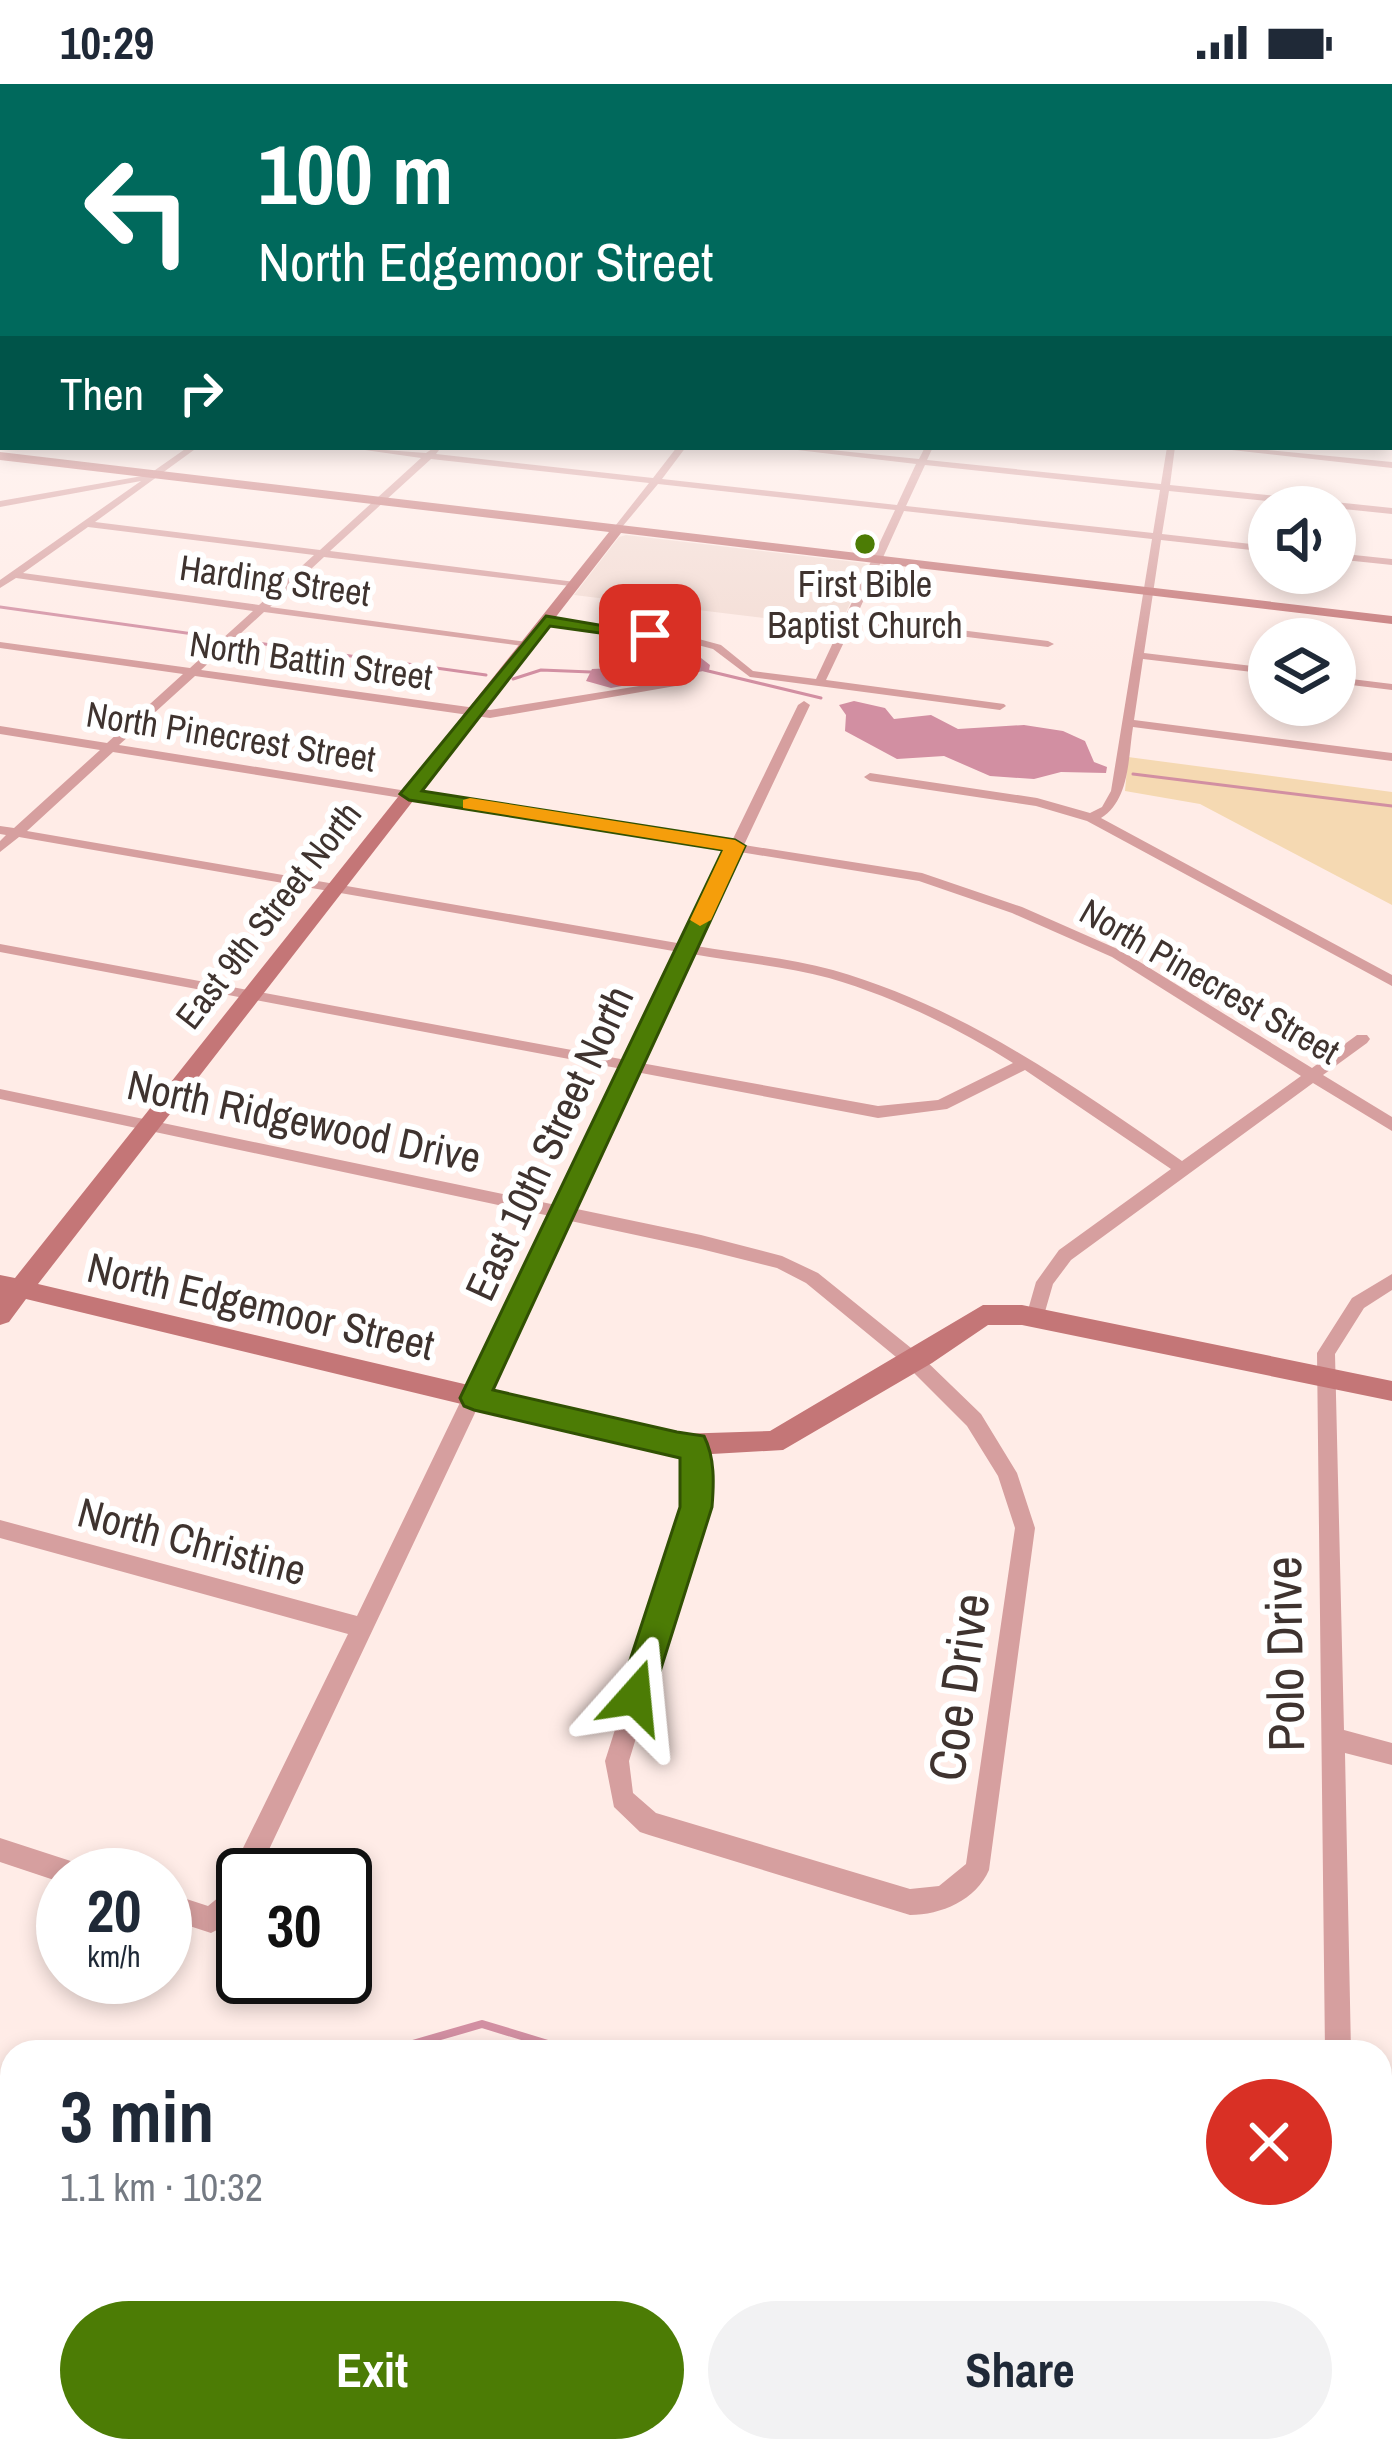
<!DOCTYPE html>
<meta charset="utf-8">
<style>
:root{--surface:#fff;--page:#f2f2f3;--text:#1f2937;--muted:#747a83;--accent:#4c7c05}
body{margin:0;font-family:"Archivo Narrow",sans-serif;background:var(--page);color:var(--text);height:100vh;display:flex;flex-direction:column;font-size:45px;white-space:nowrap}
*{box-sizing:border-box;margin:0}
p{font-size:39px;color:var(--muted)}
.icon{flex:none;width:66px;height:66px;fill:none;stroke:currentColor;stroke-width:2;stroke-linecap:round;stroke-linejoin:round}
.map{position:relative;flex:1;overflow:hidden}
.sheet{position:absolute;left:0px;top:1956px;width:1392px;height:423px;display:flex;flex-direction:column;background:var(--surface);border-radius:36px 36px 0 0;box-shadow:0 6px 18px #0003}
.sheet>*{flex:none}
.hud{position:absolute;left:0px;top:0px;width:1392px;height:366px;box-shadow:0 6px 18px #0003;background:#00695c;color:#fff;overflow:hidden}
.tools{position:absolute;left:1248px;top:402px;display:grid;gap:24px}
.tools a{display:grid;place-items:center;width:108px;height:108px;border-radius:50%;background:var(--surface);box-shadow:0 6px 18px #0003;font-size:60px}
.speed{position:absolute;left:36px;top:1764px;display:flex;gap:24px;font-size:60px;font-weight:700;text-align:center}
.speed>*{display:grid;place-content:center;width:156px;height:156px;border-radius:50%;background:var(--surface);box-shadow:0 6px 18px #0003;line-height:1}
.speed small{font-size:30px;font-weight:400}
.speed .limit{border:6px solid #111;border-radius:18px;background:#fff;color:#111}
.pin{position:absolute;display:grid;place-items:center;width:102px;height:102px;color:#fff;margin:-51px;border-radius:24px;box-shadow:0 6px 18px #0006}
.me{position:absolute;width:132px;margin:-66px;rotate:18deg;stroke-linejoin:round;filter:drop-shadow(0 0 9px #0008)}
.turn{display:flex;align-items:center;gap:42px;height:252px;padding:0 60px;font-size:54px}
.turn .icon{width:156px;height:156px;stroke-width:2.5}
.turn b{display:block;font-size:84px;line-height:102px}
.then{display:flex;align-items:center;height:114px;padding:0 60px;background:#0003;gap:24px;font-size:45px}
.round{display:grid;place-items:center;flex:none;width:126px;height:126px;border-radius:63px;background:var(--page)}
.overview{display:flex;align-items:center;justify-content:space-between;height:204px;padding:0 60px}
h1{font-size:72px;font-weight:700;line-height:90px}
.action{display:flex;gap:24px;margin-top:auto;padding:24px 60px}
.action a{flex:1;height:138px;border-radius:72px;background:var(--accent);color:#fff;font-size:48px;font-weight:700;line-height:138px;text-align:center}
.action a+a{background:var(--page);color:var(--text)}
.status{display:flex;justify-content:space-between;align-items:center;height:84px;padding:0 60px;background:var(--surface);direction:ltr}
.status svg{height:33px;fill:currentColor}
.map>svg:first-child{display:block}
</style>
<div class="status"><b>10:29</b><svg viewBox="0 0 49 12"><path d="M0 12V9h3v3zM5 12V6h3v6zM10 12V3h3v9zM15 12V0h3v12zM26 1h20v11H26zM47 4h2v5h-2z"/></svg></div>
<div class="map">
<svg width="1392" height="2377" viewBox="0 0 1392 2377">
<rect width="100%" height="100%" fill="#ffece7"/>
<path fill="#f3dcd4" d="M 626,451 L 864,479 L 868,481 L 839,543 L 574,511 L 619,453 Z"/>
<path fill="#f5d9b2" d="M 1128,673 L 1392,708 L 1392,821 L 1200,720 L 1125,707 Z"/>
<g fill="#d28fa2">
<path d="M 680,573 L 701,574 L 710,581 L 709,586 L 611,604 L 586,597 L 592,585 L 636,583 Z"/>
<path d="M 854,617 L 885,624 L 894,635 L 931,631 L 958,645 L 1024,641 L 1063,647 L 1085,657 L 1094,678 L 1107,683 L 1106,689 L 1061,688 L 1034,695 L 990,692 L 944,672 L 897,675 L 845,647 L 846,631 L 839,621 Z"/>
</g>
<g fill="none" stroke-linecap="round" stroke-linejoin="round">
<g stroke="#d28fa2" stroke-width="3">
<path d="M 0,523 L 486,591"/>
<path d="M 704,586 L 821,614"/>
<path d="M 513,595 L 541,586 L 591,588"/>
<path d="M 1133,690 L 1392,722"/>
</g>
<g stroke="#d28fa2" stroke-width="8">
<path d="M 385,1968 L 482,1940 L 574,1968"/>
<path d="M 0,2038 L 12,2040"/>
<path d="M 1380,2208 L 1392,2213"/>
</g>
<g fill="#d69f9f" fill-rule="evenodd">
<rect x="0" y="281" width="3" height="4"/>
<path d="M 3,333 L 3,340 L 0,341 L 0,334 Z"/>
<rect x="1389" y="336" width="3" height="6"/>
<path d="M 188,363 L 198,363 L 95,438 L 320,466 L 421,374 L 344,363 L 426,369 L 435,363 L 439,366 L 436,370 L 653,394 L 677,363 L 686,363 L 662,395 L 897,421 L 916,380 L 772,363 L 802,363 L 919,375 L 925,363 L 933,363 L 927,376 L 1161,400 L 1167,363 L 1175,363 L 1170,401 L 1392,424 L 1392,430 L 1169,407 L 1162,450 L 1269,462 L 1269,468 L 1161,456 L 1144,569 L 1269,584 L 1269,590 L 1143,575 L 1134,636 L 1392,669 L 1392,677 L 1133,643 C 1128,674 1130,716 1101,734 L 1392,891 L 1392,902 L 1087,737 L 1036,722 L 870,697 L 864,693 L 870,689 L 1037,714 L 1090,729 L 1102,723 L 1111,707 L 1152,455 L 904,427 L 856,533 L 1048,557 L 1054,560 L 1048,563 L 853,539 L 826,596 L 1004,620 L 1006,622 L 1000,626 L 750,593 L 713,565 L 694,560 L 546,540 L 541,537 L 546,534 L 695,554 L 721,561 L 753,587 L 816,595 L 895,426 L 658,400 L 617,449 L 612,446 L 649,399 L 431,375 L 330,467 L 575,498 L 579,499 L 579,503 L 324,473 L 270,523 L 527,558 L 531,559 L 531,563 L 264,528 L 201,586 L 490,626 L 683,595 L 687,596 L 687,600 L 490,634 L 195,592 L 119,661 L 731,759 L 798,621 L 804,617 L 810,621 L 744,761 L 922,789 L 1022,823 L 1122,867 L 1312,984 L 1357,951 L 1367,951 L 1370,955 L 1367,959 L 1323,991 L 1392,1033 L 1392,1047 L 1313,999 L 1071,1176 L 1053,1200 L 1042,1238 L 1028,1238 L 1026,1233 L 1036,1198 L 1059,1166 L 1171,1085 L 1025,986 L 947,1025 L 878,1034 L 636,988 L 572,1124 L 701,1151 L 782,1172 L 818,1189 L 921,1272 L 981,1330 L 1017,1389 L 1035,1444 L 989,1786 C 976,1816 941,1831 910,1831 L 649,1751 L 640,1748 L 614,1723 L 605,1677 L 686,1423 L 689,1394 L 683,1360 L 686,1354 L 693,1352 L 700,1354 C 709,1377 709,1399 706,1423 L 629,1677 L 633,1709 L 656,1729 L 910,1805 L 939,1802 L 966,1780 L 1015,1444 L 998,1392 L 967,1342 L 907,1282 L 806,1199 L 777,1184 L 701,1165 L 566,1136 L 257,1791 L 243,1791 C 243,1820 239,1836 211,1849 L 165,1834 L 165,1808 L 208,1822 L 219,1813 L 348,1550 L 0,1454 L 0,1436 L 357,1532 L 550,1132 L 0,1015 L 0,1005 L 556,1121 L 622,985 L 0,868 L 0,860 L 626,976 L 679,868 L 19,753 L 0,768 L 0,757 L 6,751 L 0,750 L 0,742 L 14,744 L 100,666 L 0,650 L 0,642 L 107,659 L 183,590 L 0,564 L 0,558 L 190,584 L 253,527 L 16,494 L 0,504 L 0,496 L 141,397 L 0,423 L 0,417 L 148,391 ZM 925,381 L 1160,406 L 1153,449 L 906,422 ZM 88,443 L 314,471 L 259,521 L 23,489 ZM 113,668 L 728,766 L 683,860 L 27,747 ZM 740,768 L 919,797 L 1012,829 L 1112,873 L 1301,992 L 1182,1077 C 1073,1001 963,923 833,886 C 789,874 741,870 696,862 ZM 692,870 C 737,878 785,882 829,894 C 894,913 956,943 1013,979 L 938,1016 L 878,1022 L 641,979 Z"/>
<path d="M 1205,363 L 1236,363 L 1392,378 L 1392,384 Z"/>
<path d="M 1335,469 L 1392,475 L 1392,481 L 1335,475 Z"/>
<path d="M 1335,593 L 1392,600 L 1392,606 L 1335,599 Z"/>
<path d="M 1392,1190 L 1392,1206 L 1364,1224 L 1335,1270 L 1344,1646 L 1392,1659 L 1392,1681 L 1345,1669 L 1351,1968 L 1325,1968 L 1317,1269 L 1352,1214 Z"/>
<path d="M 0,1754 L 86,1782 L 89,1791 L 63,1791 L 63,1799 L 0,1778 Z"/>
<path d="M 0,2114 L 12,2118 L 12,2146 L 0,2142 Z"/>
<path d="M 1380,2285 L 1392,2289 L 1392,2319 L 1380,2315 Z"/>
<path d="M 68,2367 L 100,2367 L 99,2377 L 67,2377 Z"/>
<path d="M 494,2367 L 526,2367 L 525,2377 L 493,2377 Z"/>
<path d="M 905,2367 L 937,2367 L 936,2377 L 904,2377 Z"/>
<rect x="1329" y="2367" width="32" height="10"/>
</g>
<path fill="#c47677" fill-rule="evenodd" d="M 0,368 L 1392,532 L 1392,540 L 621,449 L 38,1200 L 677,1350 L 770,1347 L 983,1221 L 1022,1221 L 1392,1297 L 1392,1317 L 1022,1241 L 988,1241 L 932,1279 L 783,1366 L 677,1372 L 26,1215 L 9,1238 L 0,1241 L 0,1191 L 15,1194 L 609,448 L 0,376 Z"/>
</g>
<linearGradient id="sky" x2="0" y2="1"><stop stop-color="#9fa5cc"/><stop offset="0.43" stop-color="#fff6f4"/><stop offset="1" stop-color="#fff6f4" stop-opacity="0"/></linearGradient>
<rect width="1392" height="585" fill="url(#sky)"/>
<path fill="#4c7c05" stroke="#315103" stroke-width="3" d="M 546,532 L 658,551 L 650,556 L 550,542 L 422,707 L 735,756 L 745,762 L 493,1306 L 677,1348 L 704,1352 C 715,1374 714,1399 712,1423 L 652,1613 L 647,1624 L 635,1629 L 623,1624 L 618,1613 L 680,1423 L 680,1374 L 474,1326 L 464,1322 L 460,1314 L 723,766 L 409,716 L 400,710 Z"/>
<path fill="#f59e0b" d="M 470,714 L 735,756 L 745,762 L 711,836 L 700,842 L 690,836 L 723,766 L 463,724 L 463,716 Z"/>
<circle fill="#4c7c05" stroke="#fff" stroke-width="4.5" cx="865" cy="460" r="12"/>
<g text-anchor="middle" dominant-baseline="central" stroke-width="12" stroke-linejoin="round" paint-order="stroke">
<g font-size="36" fill="#3f332f" stroke="#fff">
<text transform="translate(275 496) rotate(8)">Harding Street</text>
<text transform="translate(311 576) rotate(8)">North Battin Street</text>
<text transform="translate(231 652) rotate(9)">North Pinecrest Street</text>
<text transform="translate(268 831) rotate(-52)">East 9th Street North</text>
<text transform="translate(1210 897) rotate(30)">North Pinecrest Street</text>
</g>
<g font-size="36" fill="#3f332f" stroke="#fff">
<text x="865" y="500">First Bible<tspan x="865" dy="41">Baptist Church</tspan></text>
</g>
<g font-size="42" fill="#3f332f" stroke="#fff">
<text transform="translate(304 1037) rotate(12)">North Ridgewood Drive</text>
<text transform="translate(549 1059) rotate(-65)">East 10th Street North</text>
<text transform="translate(261 1222) rotate(13)">North Edgemoor Street</text>
<text transform="translate(192 1457) rotate(15)">North Christine</text>
</g>
<g font-size="51" fill="#3f332f" stroke="#fff">
<text transform="translate(1284 1570) rotate(-91)">Polo Drive</text>
<text transform="translate(958 1603) rotate(-82)">Coe Drive</text>
</g>
</g>
</svg>
<div class="tools">
<a><svg class="icon" aria-label="sound" viewBox="0 0 24 24"><path d="M4 9h4l5-4v14l-5-4H4zM17 9q2 3 0 6"/></svg></a>
<a><svg class="icon" aria-label="layers" viewBox="0 0 24 24"><path d="M12 4l9 5-9 5-9-5zM3 14l9 5 9-5"/></svg></a>
</div>
<div class="speed"><div>20<small>km/h</small></div><div class="limit">30</div></div>
<div class="pin" style="left:650px;top:551px;background:#d93025"><svg class="icon" aria-label="arrive" viewBox="0 0 24 24"><path d="M6 21V4h12l-3 4 3 4H6"/></svg></div>
<svg class="me" style="left:635px;top:1613px" viewBox="-20 -20 40 40"><path d="M0-17L14 15 0 8-14 15z" fill="#4c7c05" stroke="#fff" stroke-width="4"/></svg>
<div class="hud">
<div class="turn"><svg class="icon" aria-label="left" viewBox="0 0 24 24"><path d="M17 20v-9H6M10 6l-5 5 5 5"/></svg><div><b>100 m</b>North Edgemoor Street</div></div>
<div class="then">Then<svg class="icon" aria-label="right" viewBox="0 0 24 24"><path d="M7 20v-9h11M14 6l5 5-5 5"/></svg></div>
</div>
<section class="sheet">
<div class="overview"><div><h1>3 min</h1><p>1.1 km · 10:32</p></div><a class="round" style="background:#d93025;color:#fff"><svg class="icon" aria-label="close" viewBox="0 0 24 24"><path d="M6 6l12 12M18 6L6 18"/></svg></a></div>
<div class="action"><a>Exit</a><a>Share</a></div>
</section>
</div>
